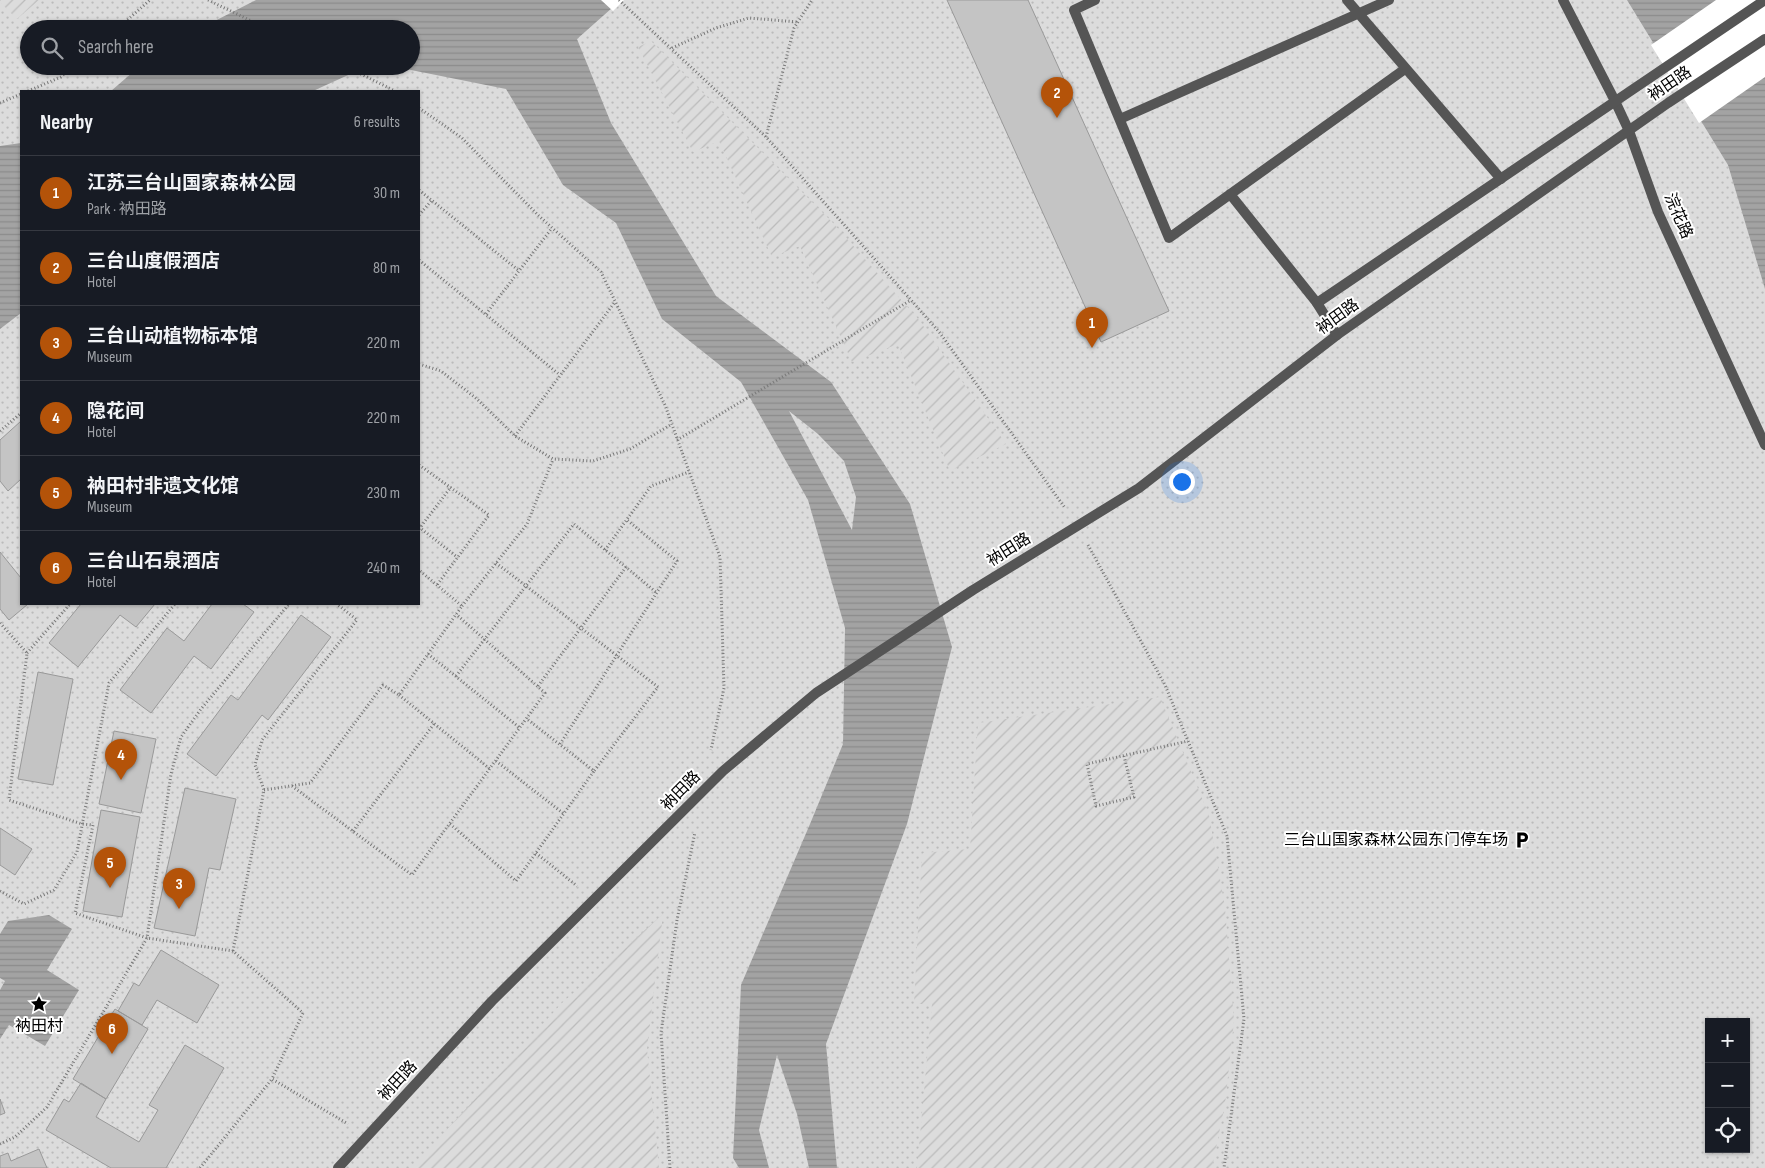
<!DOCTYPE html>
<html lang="en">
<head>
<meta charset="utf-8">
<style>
  body { margin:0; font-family:"Sofia Sans Condensed","Noto Sans SC",sans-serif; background:#242831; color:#f1f3f6 }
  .controls { position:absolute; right:15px; bottom:15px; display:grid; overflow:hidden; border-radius:0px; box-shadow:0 1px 4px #0004 }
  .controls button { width:45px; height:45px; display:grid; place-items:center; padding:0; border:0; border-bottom:1px solid #363941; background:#171b24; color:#f1f3f6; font:25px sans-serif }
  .you { position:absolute; left:1181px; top:481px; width:18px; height:18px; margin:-12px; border:4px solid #fff; border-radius:50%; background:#1a73e8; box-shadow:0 0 0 8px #1a73e833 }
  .badge { display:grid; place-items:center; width:32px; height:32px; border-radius:50%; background:#b45309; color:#fff; font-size:16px; font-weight:700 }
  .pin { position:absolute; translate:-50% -41px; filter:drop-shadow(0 1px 2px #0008) }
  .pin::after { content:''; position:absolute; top:26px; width:18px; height:15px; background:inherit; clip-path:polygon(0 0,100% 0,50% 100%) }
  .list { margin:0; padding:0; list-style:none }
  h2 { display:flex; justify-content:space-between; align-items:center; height:65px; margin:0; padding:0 20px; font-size:21px }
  h2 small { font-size:16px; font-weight:400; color:#9ea1a6 }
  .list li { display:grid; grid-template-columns:32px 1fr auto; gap:15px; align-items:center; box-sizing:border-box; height:75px; padding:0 20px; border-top:1px solid #363941 }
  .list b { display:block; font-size:19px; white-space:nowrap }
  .list p { margin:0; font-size:16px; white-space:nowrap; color:#9ea1a6 }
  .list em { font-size:16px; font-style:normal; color:#9ea1a6 }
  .icon { flex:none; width:28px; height:28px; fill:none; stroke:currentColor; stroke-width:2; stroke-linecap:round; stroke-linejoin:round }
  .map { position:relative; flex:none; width:1765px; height:1168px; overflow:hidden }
  .search { position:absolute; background:#171b24; box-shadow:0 1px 4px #0004; left:20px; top:20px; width:400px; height:55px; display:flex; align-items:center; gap:12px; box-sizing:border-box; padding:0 18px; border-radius:28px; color:#9ea1a6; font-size:19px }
  .panel { position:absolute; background:#171b24; box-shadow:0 1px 4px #0004; left:20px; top:90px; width:400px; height:515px; border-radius:0px }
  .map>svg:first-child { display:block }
  .park { fill:url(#park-dots); fill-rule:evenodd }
  .garden { fill:url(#garden-furrows) }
  .water { fill:url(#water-rules); fill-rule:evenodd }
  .pier { fill:#fff }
  .building { fill:#c4c4c4; stroke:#999 }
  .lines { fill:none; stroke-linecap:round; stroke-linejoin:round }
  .path { stroke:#777; stroke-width:3; stroke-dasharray:1 2.5; stroke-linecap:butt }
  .lane { stroke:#555; stroke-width:10 }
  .street { stroke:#555; stroke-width:10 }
  .labels { text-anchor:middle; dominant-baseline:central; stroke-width:4; stroke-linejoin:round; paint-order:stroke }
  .street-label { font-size:16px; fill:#000; stroke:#fff }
  .poi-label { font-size:16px; fill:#000; stroke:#fff; text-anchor:end }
</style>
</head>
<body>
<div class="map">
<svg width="1765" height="1168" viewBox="0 0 1765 1168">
  <defs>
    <pattern id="park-dots" width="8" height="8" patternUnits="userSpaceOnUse" patternTransform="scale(1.25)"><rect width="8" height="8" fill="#dcdcdc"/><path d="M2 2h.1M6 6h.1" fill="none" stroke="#bbb" stroke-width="1.8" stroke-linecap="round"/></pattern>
    <pattern id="garden-furrows" width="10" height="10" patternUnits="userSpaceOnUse" patternTransform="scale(1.25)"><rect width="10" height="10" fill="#dcdcdc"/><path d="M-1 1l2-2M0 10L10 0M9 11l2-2" fill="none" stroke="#bbb"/></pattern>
    <pattern id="water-rules" width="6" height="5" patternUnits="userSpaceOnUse" patternTransform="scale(1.25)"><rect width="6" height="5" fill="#a3a3a3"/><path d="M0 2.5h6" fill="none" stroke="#8b8b8b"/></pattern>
  </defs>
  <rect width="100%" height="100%" fill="#fff"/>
  <path class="park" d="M0 0H1765V1168H0ZM29 29H411V66H29ZM21 91H419V604H21ZM1709 1022H1746V1149H1709Z"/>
  <path class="garden" d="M0 0H39L17 19 0 2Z
    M651 41 833 223 919 320 1006 444 950 471 898 344 852 362 800 246 772 257 719 141 693 152 638 47Z
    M1160 697 1209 815 1225 908 1234 1021 1225 1104 1212 1168H917L932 1004H914L922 853 970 849 978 723Z
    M663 914 647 1049 659 1168H412L562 1003Z"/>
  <path class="water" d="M256 0H621L577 39 611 123 716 296 831 382 910 504 952 647 907 824 826 1044 837 1168H809L797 1114 777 1055 759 1130 769 1168H739L733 1158 741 985 810 824 843 744 845 628 808 500 741 382 662 319 616 223 563 185 506 89 391 66H411V29H199ZM789 411 818 434 844 461 856 497 852 530Z
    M1627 0H1765V289L1728 165Z
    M140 66H368L313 91H111Z
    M21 143V313L0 329V146Z
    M49 915 72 929 47 970 79 990 45 1046 9 1025 0 1039V990L5 981 0 978V934L8 921Z"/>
  <path class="pier" d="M601 0H624L613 11Z
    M1716 0H1765V77L1699 123 1651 45Z"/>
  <path class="building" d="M947 0H1028L1169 311 1101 342Z
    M21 421V479L8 491 0 481V440Z
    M0 552 21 578V604H28L9 620 0 609Z
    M81 604H155L136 627 120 615 78 667 49 643Z
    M212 604H243L254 612 211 669 194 656 151 713 120 690 167 628 184 641Z
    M301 615 331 637 268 720 262 715 216 776 187 754 231 695 238 700Z
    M38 672 73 679 53 785 18 779Z
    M114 731 156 739 141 813 99 804Z
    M185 788 236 799 220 870 209 868 195 936 154 928Z
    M101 810 140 817 122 917 83 911Z
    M0 828 32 849 15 875 0 865Z
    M161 950 219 985 197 1023 157 1000 142 1025 118 1011 134 983 139 986Z
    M115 1009 148 1029 106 1099 73 1079Z
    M185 1045 224 1068 166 1168H111L46 1130 64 1099 69 1102 81 1083 106 1099 96 1117 139 1142 158 1110 149 1105Z
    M0 1099 5 1113 0 1115Z
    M39 1149 47 1168H0V1156L8 1153 11 1161Z"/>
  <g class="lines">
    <path class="path" d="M208 0 268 29
      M619 0 766 137 911 300 940 333 1065 508
      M117 29 150 0
      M672 48 716 28 749 18 798 22
      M345 66 395 91
      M28 91 61 77 73 66
      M0 103 21 94
      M419 108 462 138 538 215 601 272 665 405 720 557 724 688 711 750
      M766 137 794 28 812 0
      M419 190 518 270
      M419 215 432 200
      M419 260 560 375
      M486 314 552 228
      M419 364 441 371 477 399 515 436 553 459 593 461 630 449 672 424
      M0 431 21 413
      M515 436 615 302
      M677 440 911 300
      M419 465 489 515 437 585
      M419 527 457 557
      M419 529 451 487
      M1088 545 1165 685 1227 836 1244 1019 1224 1168
      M605 550 651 486 689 472
      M496 563 658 687 594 771 527 719
      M462 606 527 524 553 459
      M0 623 27 653 9 800 82 824 93 825 75 913 147 938 233 951 303 1013 272 1079 348 1124
      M27 653 70 604
      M428 654 520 728
      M456 676 574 524 657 593
      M538 686 626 567
      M399 695 490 769
      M560 744 677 561 627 520
      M1124 756 1134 797 1096 806 1087 764 1188 741
      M496 761 564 814
      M292 786 412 875 545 693 456 614
      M264 790 310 783 383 685 399 695 462 606 419 570
      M450 824 516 881 594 771
      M353 831 434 724
      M536 853 577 886
      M0 891 24 904 54 890 77 852 109 683 175 604
      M233 951 264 790 255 765 262 740 357 620 337 604
      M0 1144 15 1137 47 1107 147 938 171 774 181 737 201 709 289 604
      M200 1168 272 1079
      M670 1168 661 1033 677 920 695 832"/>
    <path class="lane" d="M1095 0 1074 10 1169 238 1405 69
      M1347 0 1501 179
      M1563 0 1615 101 1629 131 1658 212 1765 445
      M1120 119 1389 0
      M1230 194 1317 303
      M338 1168 492 1001 723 771 816 693 973 590 1139 488 1337 335"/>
    <path class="street" d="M1765 0 1317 303 1337 335 1668 103 1765 39"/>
  </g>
  <defs>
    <g id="parking-bare" transform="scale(1.35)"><path d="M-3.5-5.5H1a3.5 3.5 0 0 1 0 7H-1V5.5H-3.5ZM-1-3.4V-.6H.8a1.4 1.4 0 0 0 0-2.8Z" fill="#000" stroke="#fff" stroke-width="2.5" paint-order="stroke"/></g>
    <g id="sight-bare" transform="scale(1.35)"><path d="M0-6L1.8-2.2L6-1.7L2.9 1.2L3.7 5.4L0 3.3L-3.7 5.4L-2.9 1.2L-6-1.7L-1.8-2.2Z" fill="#000" stroke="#fff" stroke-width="2.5" paint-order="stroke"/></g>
  </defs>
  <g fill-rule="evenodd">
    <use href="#parking-bare" x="1522" y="840"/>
    <use href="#sight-bare" x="39" y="1004"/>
  </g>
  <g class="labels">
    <g class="street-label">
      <text transform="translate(1670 84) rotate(-34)">衲田路</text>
      <text transform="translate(1678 216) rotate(67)">浣花路</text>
      <text transform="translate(1338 317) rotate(-36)">衲田路</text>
      <text transform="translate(1009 550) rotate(-32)">衲田路</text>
      <text transform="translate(681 791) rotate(-45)">衲田路</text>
      <text transform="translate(398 1081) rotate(-47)">衲田路</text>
    </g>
    <g class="poi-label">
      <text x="1508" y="840">三台山国家森林公园东门停车场</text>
      <text x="39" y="1026" text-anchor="middle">衲田村</text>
    </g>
  </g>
</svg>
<div class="controls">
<button>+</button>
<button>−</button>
<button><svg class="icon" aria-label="locate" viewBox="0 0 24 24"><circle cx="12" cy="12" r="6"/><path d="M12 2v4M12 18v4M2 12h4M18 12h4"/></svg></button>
</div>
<div class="you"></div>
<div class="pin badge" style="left:1092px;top:348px">1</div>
<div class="pin badge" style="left:1057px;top:118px">2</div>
<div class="pin badge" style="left:179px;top:909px">3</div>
<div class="pin badge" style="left:121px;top:780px">4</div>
<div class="pin badge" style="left:110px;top:888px">5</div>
<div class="pin badge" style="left:112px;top:1054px">6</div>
<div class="search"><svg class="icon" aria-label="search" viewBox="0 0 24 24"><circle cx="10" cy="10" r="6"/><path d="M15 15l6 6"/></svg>Search here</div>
<section class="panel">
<h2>Nearby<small>6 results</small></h2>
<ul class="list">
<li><span class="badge">1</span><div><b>江苏三台山国家森林公园</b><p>Park · 衲田路</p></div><em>30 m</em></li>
<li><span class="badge">2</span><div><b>三台山度假酒店</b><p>Hotel</p></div><em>80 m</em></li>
<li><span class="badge">3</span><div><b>三台山动植物标本馆</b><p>Museum</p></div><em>220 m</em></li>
<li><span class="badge">4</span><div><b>隐花间</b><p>Hotel</p></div><em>220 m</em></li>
<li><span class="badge">5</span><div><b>衲田村非遗文化馆</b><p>Museum</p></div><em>230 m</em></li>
<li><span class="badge">6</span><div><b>三台山石泉酒店</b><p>Hotel</p></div><em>240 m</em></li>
</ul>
</section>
</div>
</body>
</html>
